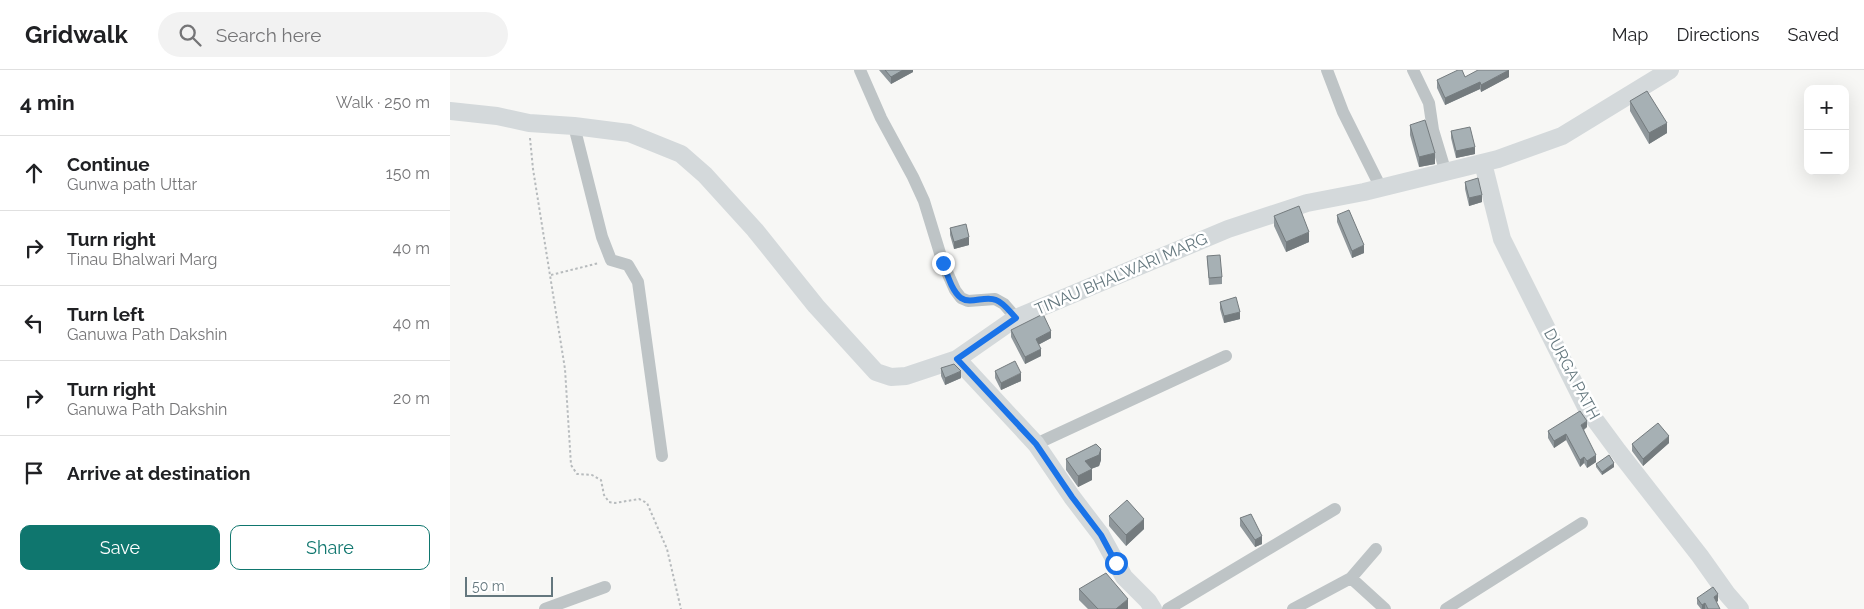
<!DOCTYPE html>
<html lang="en">
<head>
<meta charset="utf-8">
<style>
  body { margin:0; font-family:Raleway,sans-serif; background:#f2f2f2; color:#202124 }
  .controls { position:absolute; right:15px; top:15px; display:grid; overflow:hidden; border-radius:10px; box-shadow:0 5px 20px #0002 }
  .controls button { width:45px; height:45px; display:grid; place-items:center; padding:0; border:0; border-bottom:1px solid #e0e0e0; background:#fff; color:#202124; font:25px sans-serif }
  .scale { position:absolute; left:15px; bottom:12px; width:88px; box-sizing:border-box; padding-left:5px; border:2px solid #64777e; border-top:0; font-size:14px; line-height:18px; white-space:nowrap; color:#64777e; -webkit-text-stroke:4px #fff; paint-order:stroke }
  .stop { position:absolute; width:15px; height:15px; margin:-11px; border:4px solid #1a73e8; border-radius:50%; background:#fff }
  .stop.end { background:#1a73e8; border-color:#fff; box-shadow:0 1px 5px #0008 }
  .list { margin:0; padding:0; list-style:none }
  h2 { display:flex; justify-content:space-between; align-items:center; height:65px; margin:0; padding:0 20px; font-size:21px }
  h2 small { font-size:16px; font-weight:400; color:#757577 }
  .list li { display:grid; grid-template-columns:32px 1fr auto; gap:15px; align-items:center; box-sizing:border-box; height:75px; padding:0 20px; border-top:1px solid #e0e0e0 }
  .list b { display:block; font-size:19px; white-space:nowrap }
  .list p { margin:0; font-size:16px; white-space:nowrap; color:#757577 }
  .list em { font-size:16px; font-style:normal; color:#757577 }
  .actions { display:flex; gap:10px; padding:15px 20px }
  .actions a { flex:1; padding:11px 0; border:1px solid #0f766e; border-radius:10px; text-align:center; font-size:18px; color:#0f766e }
  .actions .main { background:#0f766e; color:#fff }
  .icon { flex:none; width:28px; height:28px; fill:none; stroke:currentColor; stroke-width:2; stroke-linecap:round; stroke-linejoin:round }
  .map { position:relative; flex:none; width:1414px; height:539px; overflow:hidden }
  header { display:flex; align-items:center; gap:30px; box-sizing:border-box; height:70px; padding:0 25px; background:#fff; border-bottom:1px solid #e0e0e0 }
  header strong { font-size:24px }
  nav { display:flex; gap:28px; margin-inline-start:auto; font-size:18px }
  .search { width:350px; height:45px; background:#f2f2f2; display:flex; align-items:center; gap:12px; box-sizing:border-box; padding:0 18px; border-radius:28px; color:#757577; font-size:19px }
  main { display:flex }
  aside { flex:1; background:#fff }
  .map>svg:first-child { display:block }
  .lines { fill:none; stroke-linecap:round; stroke-linejoin:round }
  .path { stroke:#b7bbbd; stroke-width:2; stroke-dasharray:2.5 2.5; stroke-linecap:butt }
  .street { stroke:#bec4c6; stroke-width:12 }
  .secondary { stroke:#d4d9db; stroke-width:18 }
  .wall { fill:#8f979b }
  .shaded-wall { fill:#747b7e }
  .building { fill:#a6b0b4; stroke:#747b7e }
  .route { stroke:#1a73e8; stroke-width:6 }
  .labels { text-anchor:middle; dominant-baseline:central; stroke-width:5; stroke-linejoin:round; paint-order:stroke }
  .street-label { font-size:16px; fill:#64777e; stroke:#fff }
</style>
</head>
<body>
<header>
<strong>Gridwalk</strong>
<div class="search"><svg class="icon" aria-label="search" viewBox="0 0 24 24"><circle cx="10" cy="10" r="6"/><path d="M15 15l6 6"/></svg>Search here</div>
<nav><a>Map</a><a>Directions</a><a>Saved</a></nav>
</header>
<main>
<aside>
<h2>4 min<small>Walk · 250 m</small></h2>
<ul class="list">
<li><svg class="icon" aria-label="ahead" viewBox="0 0 24 24"><path d="M12 20V5M6 11l6-6 6 6"/></svg><div><b>Continue</b><p>Gunwa path Uttar</p></div><em>150 m</em></li>
<li><svg class="icon" aria-label="right" viewBox="0 0 24 24"><path d="M7 20v-9h11M14 6l5 5-5 5"/></svg><div><b>Turn right</b><p>Tinau Bhalwari Marg</p></div><em>40 m</em></li>
<li><svg class="icon" aria-label="left" viewBox="0 0 24 24"><path d="M17 20v-9H6M10 6l-5 5 5 5"/></svg><div><b>Turn left</b><p>Ganuwa Path Dakshin</p></div><em>40 m</em></li>
<li><svg class="icon" aria-label="right" viewBox="0 0 24 24"><path d="M7 20v-9h11M14 6l5 5-5 5"/></svg><div><b>Turn right</b><p>Ganuwa Path Dakshin</p></div><em>20 m</em></li>
<li><svg class="icon" aria-label="arrive" viewBox="0 0 24 24"><path d="M6 21V4h12l-3 4 3 4H6"/></svg><div><b>Arrive at destination</b></div></li>
</ul>
<div class="actions"><a class="main">Save</a><a>Share</a></div>
</aside>
<div class="map">
<svg width="1414" height="539" viewBox="0 0 1414 539">
  <rect width="100%" height="100%" fill="#f7f7f5"/>
  <g class="lines">
    <path class="path" d="M80 68 83 99 115 299 121 395 127 404 142 405 151 410 154 425 159 432 165 433 189 429 197 433 217 479 231 539
      M101 205 149 193"/>
    <path class="street" d="M410 0 431 48 463 107 474 131 493 193 505 220 511 228 518 231 545 229 554 234 566 248
      M877 0 893 42 931 118
      M963 0 979 33 983 60 996 103
      M124 56 152 167 161 190 178 195 188 212 212 386
      M586 374 776 286
      M901 508 935 539
      M95 539 155 517
      M718 539 885 439
      M843 539 901 508 926 479
      M996 539 1132 453"/>
    <path class="secondary" d="M0 41 47 46 79 53 124 56 179 63 231 84 255 105 305 160 366 236 426 302 441 307 456 306 507 289 566 248 778 159 857 133 914 122 1048 89 1112 66 1220 0
      M1033 93 1052 169 1137 339 1168 381 1250 486 1277 524 1290 539
      M507 289 586 374 622 427 651 465 674 507 698 531 703 539"/>
  </g>
  <path class="wall" d="M429 0H463V2L441 14Z
    M1015 7H1059L1031 22 1030 19 995 35 987 18V10Z
    M1180 31 1217 63 1199 74 1180 41Z
    M960 55 985 94 969 97 960 65Z
    M1001 61 1025 84 1006 88 1001 68Z
    M1015 112 1032 132 1019 136 1015 119Z
    M887 145 914 183 902 188 887 152Z
    M824 146 859 172 836 182 824 156Z
    M500 158 519 175 504 179 500 165Z
    M757 186 772 207V214L759 215Z
    M770 232 790 249 774 253 770 239Z
    M561 260 601 268 588 275 591 286 575 294 561 267Z
    M491 298 511 308 495 315 491 306Z
    M545 301 571 311 551 320 545 308Z
    M1137 357 1134 360 1146 392 1137 398 1134 393 1130 397 1116 370 1104 378 1098 368V361Z
    M1219 373 1193 396 1182 381V374Z
    M616 389 651 390 649 396 641 399 642 410 628 417 616 400Z
    M1146 394 1164 397 1152 405 1146 397Z
    M659 446 694 459 676 476 659 456Z
    M790 448 812 474 805 477 790 456Z
    M629 519 678 539H638L629 530Z
    M1247 528 1268 531 1266 532 1270 539H1251L1247 534Z"/>
  <path class="shaded-wall" d="M453 0H463V2L441 14V7Z
    M1059 0V7L1031 22V15Z
    M1030 12V19L995 35V28Z
    M1217 53V63L1199 74V63Z
    M1025 77V84L1006 88V81Z
    M985 83V94L969 97V87Z
    M1032 125V132L1019 136V128Z
    M859 162V172L836 182V172Z
    M519 167V175L504 179V172Z
    M914 175V183L902 188V181Z
    M790 242V249L774 253V246Z
    M601 261V268L586 276V269Z
    M591 279V286L575 294V287Z
    M511 301V308L495 315V308Z
    M571 303V311L551 320V313Z
    M1137 351V357L1131 361V355Z
    M1116 364V370L1104 378V371Z
    M1219 366V373L1193 396V389Z
    M651 379V390L649 396 635 401V391Z
    M1146 385V392L1137 398V391Z
    M1134 387V393L1130 397V390Z
    M1164 393V397L1152 405V402Z
    M642 399V410L628 417V406Z
    M694 449V459L676 476V465Z
    M812 466V474L805 477V470Z
    M1268 524V531L1264 534V527Z
    M678 529V539H666Z
    M1255 533V539H1252V535Z"/>
  <path class="building" d="M435 0H453L441 7Z
    M1008 0H1012L1015 7 1028 0H1059L1031 15 1030 12 995 28 987 10Z
    M1197 21 1217 53 1199 63 1180 31Z
    M975 50 985 83 969 87 960 55Z
    M1020 57 1025 77 1006 81 1001 61Z
    M1028 108 1032 125 1019 128 1015 112Z
    M849 136 859 162 836 172 824 146Z
    M899 140 914 175 902 181 887 145Z
    M516 154 519 167 504 172 500 158Z
    M770 185 772 207 759 208 757 186Z
    M786 227 790 242 774 246 770 232Z
    M593 244 601 261 586 269 591 279 575 287 561 260Z
    M565 291 571 303 551 313 545 301Z
    M504 294 511 301 495 308 491 298Z
    M1130 341 1137 351 1131 355 1146 385 1137 391 1134 387 1130 390 1116 364 1104 371 1098 361Z
    M1208 353 1219 366 1193 389 1182 374Z
    M646 374 651 379 649 385 635 391 642 399 628 406 616 389Z
    M1159 385 1164 393 1152 402 1146 394Z
    M677 430 694 449 676 465 659 446Z
    M801 444 812 466 805 470 790 448Z
    M656 503 678 529 666 539H648L629 519Z
    M1263 517 1268 524 1264 527 1270 539H1258L1255 533 1252 535 1247 528Z"/>
  <g class="lines">
    <path class="route" d="M493 193C497 203 501 220 511 228 521 235 535 225 546 230 554 233 560 242 566 248L507 289 586 374 622 427 651 465 666 493"/>
  </g>
  <g class="labels">
    <g class="street-label">
      <text transform="translate(671 204) rotate(-23)">TINAU BHALWARI MARG</text>
      <text transform="translate(1122 304) rotate(62)">DURGA PATH</text>
    </g>
  </g>
</svg>
<div class="controls">
<button>+</button>
<button>−</button>
</div>
<div class="scale">50 m</div>
<div class="stop" style="left:666px;top:493px"></div>
<div class="stop end" style="left:493px;top:193px"></div>
</div>
</main>
</body>
</html>
